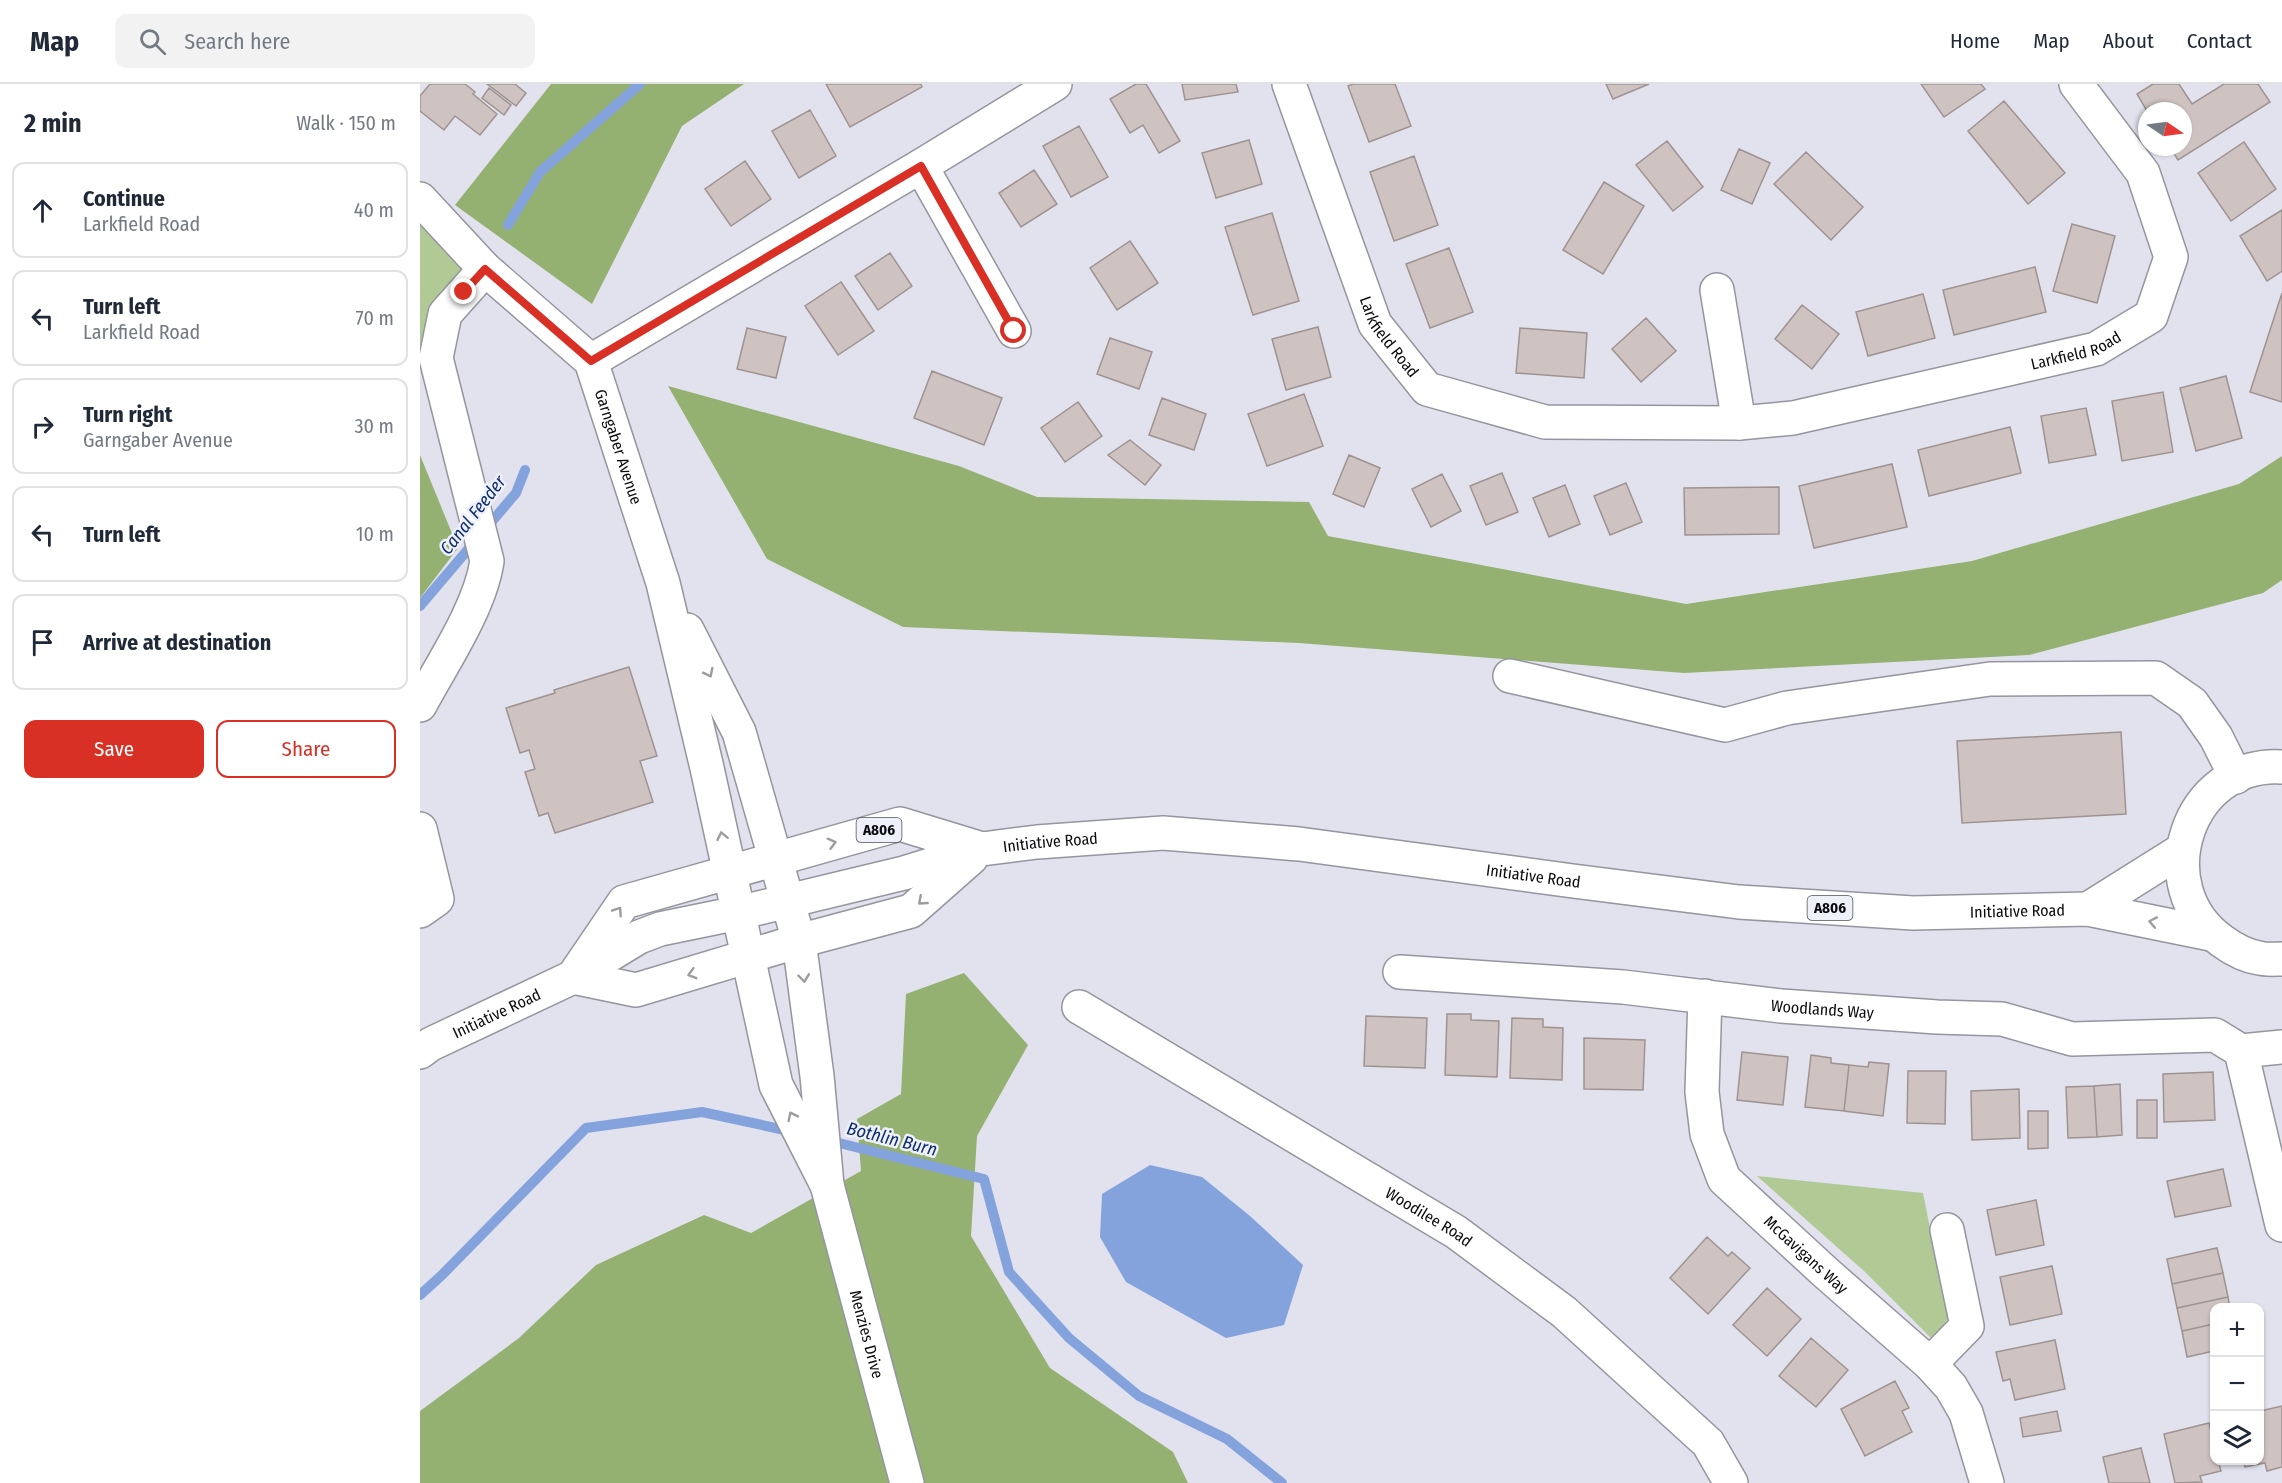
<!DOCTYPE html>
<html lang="en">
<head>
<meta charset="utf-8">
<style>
  body { margin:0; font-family:"Fira Sans Condensed",sans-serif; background:#f2f2f3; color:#1f2937 }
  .controls { position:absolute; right:18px; bottom:18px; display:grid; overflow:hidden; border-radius:12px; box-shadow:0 2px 4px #0004 }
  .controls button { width:54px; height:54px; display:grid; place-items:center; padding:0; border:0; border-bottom:2px solid #e0e1e3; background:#fff; color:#1f2937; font:30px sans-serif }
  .compass { position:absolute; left:1718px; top:18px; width:54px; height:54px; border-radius:50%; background:#fff; box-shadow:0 2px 4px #0004; rotate:103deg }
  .stop { position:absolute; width:18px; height:18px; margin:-14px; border:4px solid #d93025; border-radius:50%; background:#fff }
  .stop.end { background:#d93025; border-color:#fff; box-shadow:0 2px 6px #0008 }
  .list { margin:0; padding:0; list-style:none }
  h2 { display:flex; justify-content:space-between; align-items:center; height:78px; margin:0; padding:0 24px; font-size:26px }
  h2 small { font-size:20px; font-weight:400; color:#747a83 }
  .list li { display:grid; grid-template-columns:39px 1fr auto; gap:18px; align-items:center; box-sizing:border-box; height:96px; margin:0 12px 12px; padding:0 12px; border:2px solid #e0e1e3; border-radius:12px }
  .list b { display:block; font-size:22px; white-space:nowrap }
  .list p { margin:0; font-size:20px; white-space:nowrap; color:#747a83 }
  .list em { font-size:20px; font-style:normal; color:#747a83 }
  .actions { display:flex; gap:12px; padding:18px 24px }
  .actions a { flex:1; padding:14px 0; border:2px solid #d93025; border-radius:12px; text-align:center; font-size:21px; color:#d93025 }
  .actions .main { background:#d93025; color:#fff }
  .icon { flex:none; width:33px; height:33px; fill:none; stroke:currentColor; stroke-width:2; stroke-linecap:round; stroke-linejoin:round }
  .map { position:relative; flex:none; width:1862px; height:1399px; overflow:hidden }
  header { display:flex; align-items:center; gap:36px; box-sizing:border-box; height:84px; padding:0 30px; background:#fff; border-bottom:2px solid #e0e1e3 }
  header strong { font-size:28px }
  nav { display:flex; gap:33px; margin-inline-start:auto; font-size:21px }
  .search { width:420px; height:54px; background:#f2f2f3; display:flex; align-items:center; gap:15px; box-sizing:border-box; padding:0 21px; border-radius:12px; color:#747a83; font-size:22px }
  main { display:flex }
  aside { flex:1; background:#fff }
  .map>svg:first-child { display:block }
  .green { fill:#b1ca95 }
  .forest { fill:#94b172 }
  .water { fill:#84a3dd }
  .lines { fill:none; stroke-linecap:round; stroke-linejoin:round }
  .stream { stroke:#84a3dd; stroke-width:10 }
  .building { fill:#cfc3c1; stroke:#9f9392; stroke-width:1.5 }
  .minor-casing { stroke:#94959f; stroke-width:36 }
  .major-casing { stroke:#94959f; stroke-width:36 }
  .minor { stroke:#fff; stroke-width:33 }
  .major { stroke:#fff; stroke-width:33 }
  .oneway { stroke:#9d9d9f }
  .route { stroke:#d93025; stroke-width:8 }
  .labels { text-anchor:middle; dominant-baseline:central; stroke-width:5; stroke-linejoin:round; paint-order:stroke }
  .shield { fill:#eef0fa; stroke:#4f5056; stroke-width:1.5 }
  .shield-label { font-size:15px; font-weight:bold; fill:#0b0b0f }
  .street-label { font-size:16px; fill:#0b0b0f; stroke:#eef0fa }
  .water-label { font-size:18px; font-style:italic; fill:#0f2d71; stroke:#eef0fa }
</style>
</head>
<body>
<header>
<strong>Map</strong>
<div class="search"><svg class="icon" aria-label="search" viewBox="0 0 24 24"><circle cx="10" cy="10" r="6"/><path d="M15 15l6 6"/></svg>Search here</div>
<nav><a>Home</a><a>Map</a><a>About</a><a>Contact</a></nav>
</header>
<main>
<aside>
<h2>2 min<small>Walk · 150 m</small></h2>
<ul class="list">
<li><svg class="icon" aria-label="ahead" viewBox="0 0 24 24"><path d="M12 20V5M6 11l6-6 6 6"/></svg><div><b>Continue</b><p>Larkfield Road</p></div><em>40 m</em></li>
<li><svg class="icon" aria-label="left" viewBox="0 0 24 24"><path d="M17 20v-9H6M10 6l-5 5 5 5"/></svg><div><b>Turn left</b><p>Larkfield Road</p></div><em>70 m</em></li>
<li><svg class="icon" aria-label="right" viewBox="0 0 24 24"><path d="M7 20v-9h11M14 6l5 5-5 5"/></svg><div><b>Turn right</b><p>Garngaber Avenue</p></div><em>30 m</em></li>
<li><svg class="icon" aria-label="left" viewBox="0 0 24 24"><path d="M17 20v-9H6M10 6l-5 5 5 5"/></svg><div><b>Turn left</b></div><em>10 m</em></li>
<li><svg class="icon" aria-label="arrive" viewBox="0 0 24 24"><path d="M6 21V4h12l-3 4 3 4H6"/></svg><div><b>Arrive at destination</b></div></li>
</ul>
<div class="actions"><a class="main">Save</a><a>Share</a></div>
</aside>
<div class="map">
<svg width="1862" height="1399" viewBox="0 0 1862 1399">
  <rect width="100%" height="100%" fill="#e1e2ed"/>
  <path class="green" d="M0 140 50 195 0 285Z
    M1337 1092 1503 1109 1528 1234 1519 1249 1511 1254 1444 1187Z"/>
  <path class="forest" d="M131 0H324L262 42 172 220 35 121Z
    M248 302 539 382 617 413 889 418 908 452 1266 520 1552 477 1819 400 1862 372V496L1843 509 1609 571 1264 589 879 559 483 543 347 475Z
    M0 371 38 464 0 514Z
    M544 889 608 961 557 1052 551 1152 630 1284 753 1368 768 1399H0V1327L99 1254 176 1181 284 1131 331 1149 441 1087 437 1035 481 1010 486 910Z"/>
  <path class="water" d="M730 1081 782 1093 830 1132 883 1181 864 1241 806 1254 706 1198 680 1153 682 1110Z"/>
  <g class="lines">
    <path class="stream" d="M88 141 120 88 220 0
      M0 522 96 409 105 386
      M407 1056 564 1095 589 1188 649 1254 719 1312 807 1355 862 1399
      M0 1211 22 1191 166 1044 282 1028 374 1048"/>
  </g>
  <path class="building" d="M10 0H45L55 8 53 10 77 30 60 51 35 32 24 46 0 27V12Z
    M67 0H95L106 9 96 22Z
    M406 0H501L502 3 430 43Z
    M716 0H726L760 57 739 69 723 41 710 49 690 15Z
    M762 0H816L818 8 765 16Z
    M933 0H975L991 42 949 58 928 2Z
    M1186 0H1229L1193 15Z
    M1501 0H1561L1565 5 1524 33Z
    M1733 0H1759L1772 20 1804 0H1838L1850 18 1758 76 1750 63H1763V27H1727L1717 10Z
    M69 4 91 21 84 31 62 14Z
    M1584 17 1645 89 1608 120 1548 47Z
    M390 26 416 72 379 94 352 47Z
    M659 42 688 93 651 113 623 62Z
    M829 56 842 100 796 114 782 69Z
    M1247 57 1283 103 1253 127 1216 81Z
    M1824 58 1856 105 1811 137 1778 89Z
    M1319 65 1350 79 1332 120 1301 106Z
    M1386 68 1443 123 1411 156 1354 100Z
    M994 72 1018 141 974 157 950 88Z
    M325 77 351 115 311 142 285 105Z
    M614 86 637 120 601 143 579 109Z
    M1184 98 1224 122 1183 190 1143 166Z
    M1862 126V187L1847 197 1820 152Z
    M852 129 879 217 833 231 805 143Z
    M1652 140 1695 152 1677 219 1633 207Z
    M710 157 738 199 697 226 670 184Z
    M1029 164 1053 228 1010 244 986 180Z
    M470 169 492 202 458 226 435 192Z
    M1615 183 1626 228 1534 251 1523 206Z
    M421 198 454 247 418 271 385 222Z
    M1862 209V318L1830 308Z
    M1503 210 1515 254 1448 272 1436 228Z
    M1382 221 1419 250 1392 285 1355 255Z
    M1226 234 1256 267 1221 298 1192 265Z
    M898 243 911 293 866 306 852 255Z
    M327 244 366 253 356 294 317 285Z
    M1100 244 1167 249 1164 294 1096 289Z
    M690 254 732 268 719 305 677 290Z
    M512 287 582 314 564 361 494 334Z
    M1806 292 1822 354 1776 367 1760 304Z
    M1743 308 1753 368 1702 377 1692 317Z
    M884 310 903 362 847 382 828 330Z
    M742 314 786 330 774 366 729 351Z
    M658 318 682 352 645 378 621 344Z
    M1666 324 1676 371 1629 379 1621 332Z
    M1590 343 1601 389 1509 412 1498 366Z
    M710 356 741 381 725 401 688 371Z
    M929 371 960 384 944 423 913 410Z
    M1472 380 1487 443 1394 464 1379 402Z
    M1082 389 1098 428 1066 441 1050 402Z
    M1022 390 1041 427 1011 443 992 405Z
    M1206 399 1222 438 1190 451 1174 412Z
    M1145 401 1160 440 1129 453 1113 414Z
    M1359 403V450L1265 451 1264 404Z
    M209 583 237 672 220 677 233 718 135 749 128 729 119 732 105 688 115 685 109 666 100 669 86 624 135 609 134 606Z
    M1701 648 1706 730 1542 739 1537 657Z
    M1027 930H1051V936L1079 937 1077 993 1025 991Z
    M946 932 1007 934 1005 984 944 982Z
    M1092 934 1123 935V943L1143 944 1142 996 1090 994Z
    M1164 954 1225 956 1223 1006 1164 1005Z
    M1322 968 1368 973 1363 1021 1317 1016Z
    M1391 971 1411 974V979L1429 981 1424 1027 1385 1023Z
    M1449 978 1469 980 1463 1032 1424 1027 1429 981 1448 983Z
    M1488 987H1526L1525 1040 1487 1039Z
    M1793 988 1795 1036 1744 1038 1743 990Z
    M1700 1000 1702 1051 1677 1053 1674 1002Z
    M1674 1002 1677 1053 1648 1054 1646 1003Z
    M1599 1005 1600 1054 1552 1056 1551 1007Z
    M1717 1016H1737V1054H1717Z
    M1608 1027H1628V1064L1608 1065Z
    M1803 1085 1811 1122 1755 1133 1747 1097Z
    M1616 1116 1624 1161 1576 1171 1567 1126Z
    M1287 1153 1308 1172 1312 1168 1330 1184 1288 1230 1250 1194Z
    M1797 1164 1803 1189 1752 1200 1747 1175Z
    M1632 1182 1642 1230 1590 1241 1580 1193Z
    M1803 1189 1808 1213 1757 1224 1752 1200Z
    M1347 1204 1381 1235 1347 1272 1313 1241Z
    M1808 1213 1810 1224H1794V1240L1762 1247 1757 1224Z
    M1794 1240V1267L1767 1273 1762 1247Z
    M1391 1254 1428 1286 1396 1323 1359 1292Z
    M1635 1256 1645 1305 1595 1316 1590 1295 1583 1297 1576 1268Z
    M1475 1297 1489 1324 1482 1327 1492 1348 1445 1372 1421 1325Z
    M1862 1322V1383L1847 1387 1845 1379 1825 1383 1823 1376H1840V1327Z
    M1637 1327 1641 1347 1603 1353 1600 1334Z
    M1789 1339 1794 1361V1376H1798L1801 1387 1780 1392 1782 1398 1755 1399 1744 1350Z
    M1721 1364 1730 1399H1689L1683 1373Z"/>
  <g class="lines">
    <g class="minor-casing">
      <g id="minor">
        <path id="s1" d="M869 0 955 240 1007 305 1125 338 1319 339 1373 334 1676 265 1731 232 1751 173 1723 89 1656 0"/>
        <path d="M501 82 594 247"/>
        <path id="s2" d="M0 115 65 185 171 277 243 499 287 684 356 1001 407 1101"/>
        <path d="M1297 206 1319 339"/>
        <path d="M171 277 501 82 635 0"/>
        <path id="s3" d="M267 546 319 648 379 857 397 992 407 1101 487 1399"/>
        <path d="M1090 592 1305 641 1367 624 1570 595 1736 594 1772 619 1796 653 1816 693"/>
        <path d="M0 621C23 578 60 524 67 477L16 274 25 230 65 185"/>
        <path d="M0 745 17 815 0 827"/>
        <path id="s4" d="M980 888 1203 903 1361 922 1517 933 1582 935 1652 955 1795 951 1821 967 1862 1141"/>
        <path id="s5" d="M1285 912 1282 1008 1287 1050 1304 1095 1405 1188 1510 1280 1531 1303 1546 1329 1567 1399"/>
        <path id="s6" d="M659 923 1036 1148 1144 1228 1288 1359 1311 1399"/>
        <path d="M1821 967 1862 963"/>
        <path d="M1510 1280 1547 1242 1527 1146"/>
      </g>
    </g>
    <g class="major-casing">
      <g id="major">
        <path d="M1862 683C1767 677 1726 803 1802 857 1813 865 1826 872 1839 874 1846 876 1855 875 1862 875"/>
        <path d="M1668 825 1762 766"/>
        <path id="s7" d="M153 893 204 818 480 740 562 765 617 758 743 749 879 760 1153 797 1319 818 1493 829 1668 825 1791 850"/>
        <path d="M153 893 216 906 379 857 491 827 551 774"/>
        <path id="s8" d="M0 968 11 960 153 893 219 853 240 845 318 829 484 789 562 765"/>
      </g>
    </g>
    <use href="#minor" class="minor"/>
    <use href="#major" class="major"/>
  </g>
  <defs><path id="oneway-chevron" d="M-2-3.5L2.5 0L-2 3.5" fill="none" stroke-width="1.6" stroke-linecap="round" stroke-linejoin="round" transform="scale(1.5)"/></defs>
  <g class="oneway">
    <use href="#oneway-chevron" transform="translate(289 589) rotate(63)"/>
    <use href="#oneway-chevron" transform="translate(302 752) rotate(-102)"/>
    <use href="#oneway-chevron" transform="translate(412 759) rotate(-15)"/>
    <use href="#oneway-chevron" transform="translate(502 817) rotate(139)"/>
    <use href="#oneway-chevron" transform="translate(198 827) rotate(-56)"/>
    <use href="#oneway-chevron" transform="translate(1733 838) rotate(-169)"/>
    <use href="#oneway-chevron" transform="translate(272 890) rotate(164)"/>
    <use href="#oneway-chevron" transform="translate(384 894) rotate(83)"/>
    <use href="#oneway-chevron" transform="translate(372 1032) rotate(-117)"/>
  </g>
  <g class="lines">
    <path class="route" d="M44 208 65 185 171 277 501 82 594 247"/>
  </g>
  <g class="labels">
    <g class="shield">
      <rect x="436.5" y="734" width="45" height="24" rx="4.5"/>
      <rect x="1387.5" y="812" width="45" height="24" rx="4.5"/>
    </g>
    <g class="shield-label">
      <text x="459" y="746">A806</text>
      <text x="1410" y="824">A806</text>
    </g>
    <g class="street-label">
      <text stroke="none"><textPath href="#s1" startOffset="273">Larkfield Road</textPath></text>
      <text stroke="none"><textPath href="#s1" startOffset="1000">Larkfield Road</textPath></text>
      <text stroke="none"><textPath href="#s2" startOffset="326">Garngaber Avenue</textPath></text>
      <text stroke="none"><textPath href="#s7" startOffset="532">Initiative Road</textPath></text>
      <text stroke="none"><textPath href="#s7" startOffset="1018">Initiative Road</textPath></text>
      <text stroke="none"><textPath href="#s7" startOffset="1504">Initiative Road</textPath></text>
      <text stroke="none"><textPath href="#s4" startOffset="424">Woodlands Way</textPath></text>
      <text stroke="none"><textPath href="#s8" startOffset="86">Initiative Road</textPath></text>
      <text stroke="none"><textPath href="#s6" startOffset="408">Woodilee Road</textPath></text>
      <text stroke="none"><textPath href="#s5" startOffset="298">McGavigans Way</textPath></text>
      <text stroke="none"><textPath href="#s3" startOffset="732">Menzies Drive</textPath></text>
    </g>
    <g class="water-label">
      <text transform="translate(53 431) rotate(-52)">Canal Feeder</text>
      <text transform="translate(472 1055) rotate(14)">Bothlin Burn</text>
    </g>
  </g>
</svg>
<div class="controls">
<button>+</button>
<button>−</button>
<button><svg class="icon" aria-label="layers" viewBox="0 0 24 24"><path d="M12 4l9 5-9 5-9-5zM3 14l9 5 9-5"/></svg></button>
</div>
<svg class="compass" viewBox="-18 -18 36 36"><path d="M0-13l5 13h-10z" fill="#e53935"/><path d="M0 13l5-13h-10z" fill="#747a83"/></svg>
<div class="stop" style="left:594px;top:247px"></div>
<div class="stop end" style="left:44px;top:208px"></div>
</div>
</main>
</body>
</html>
